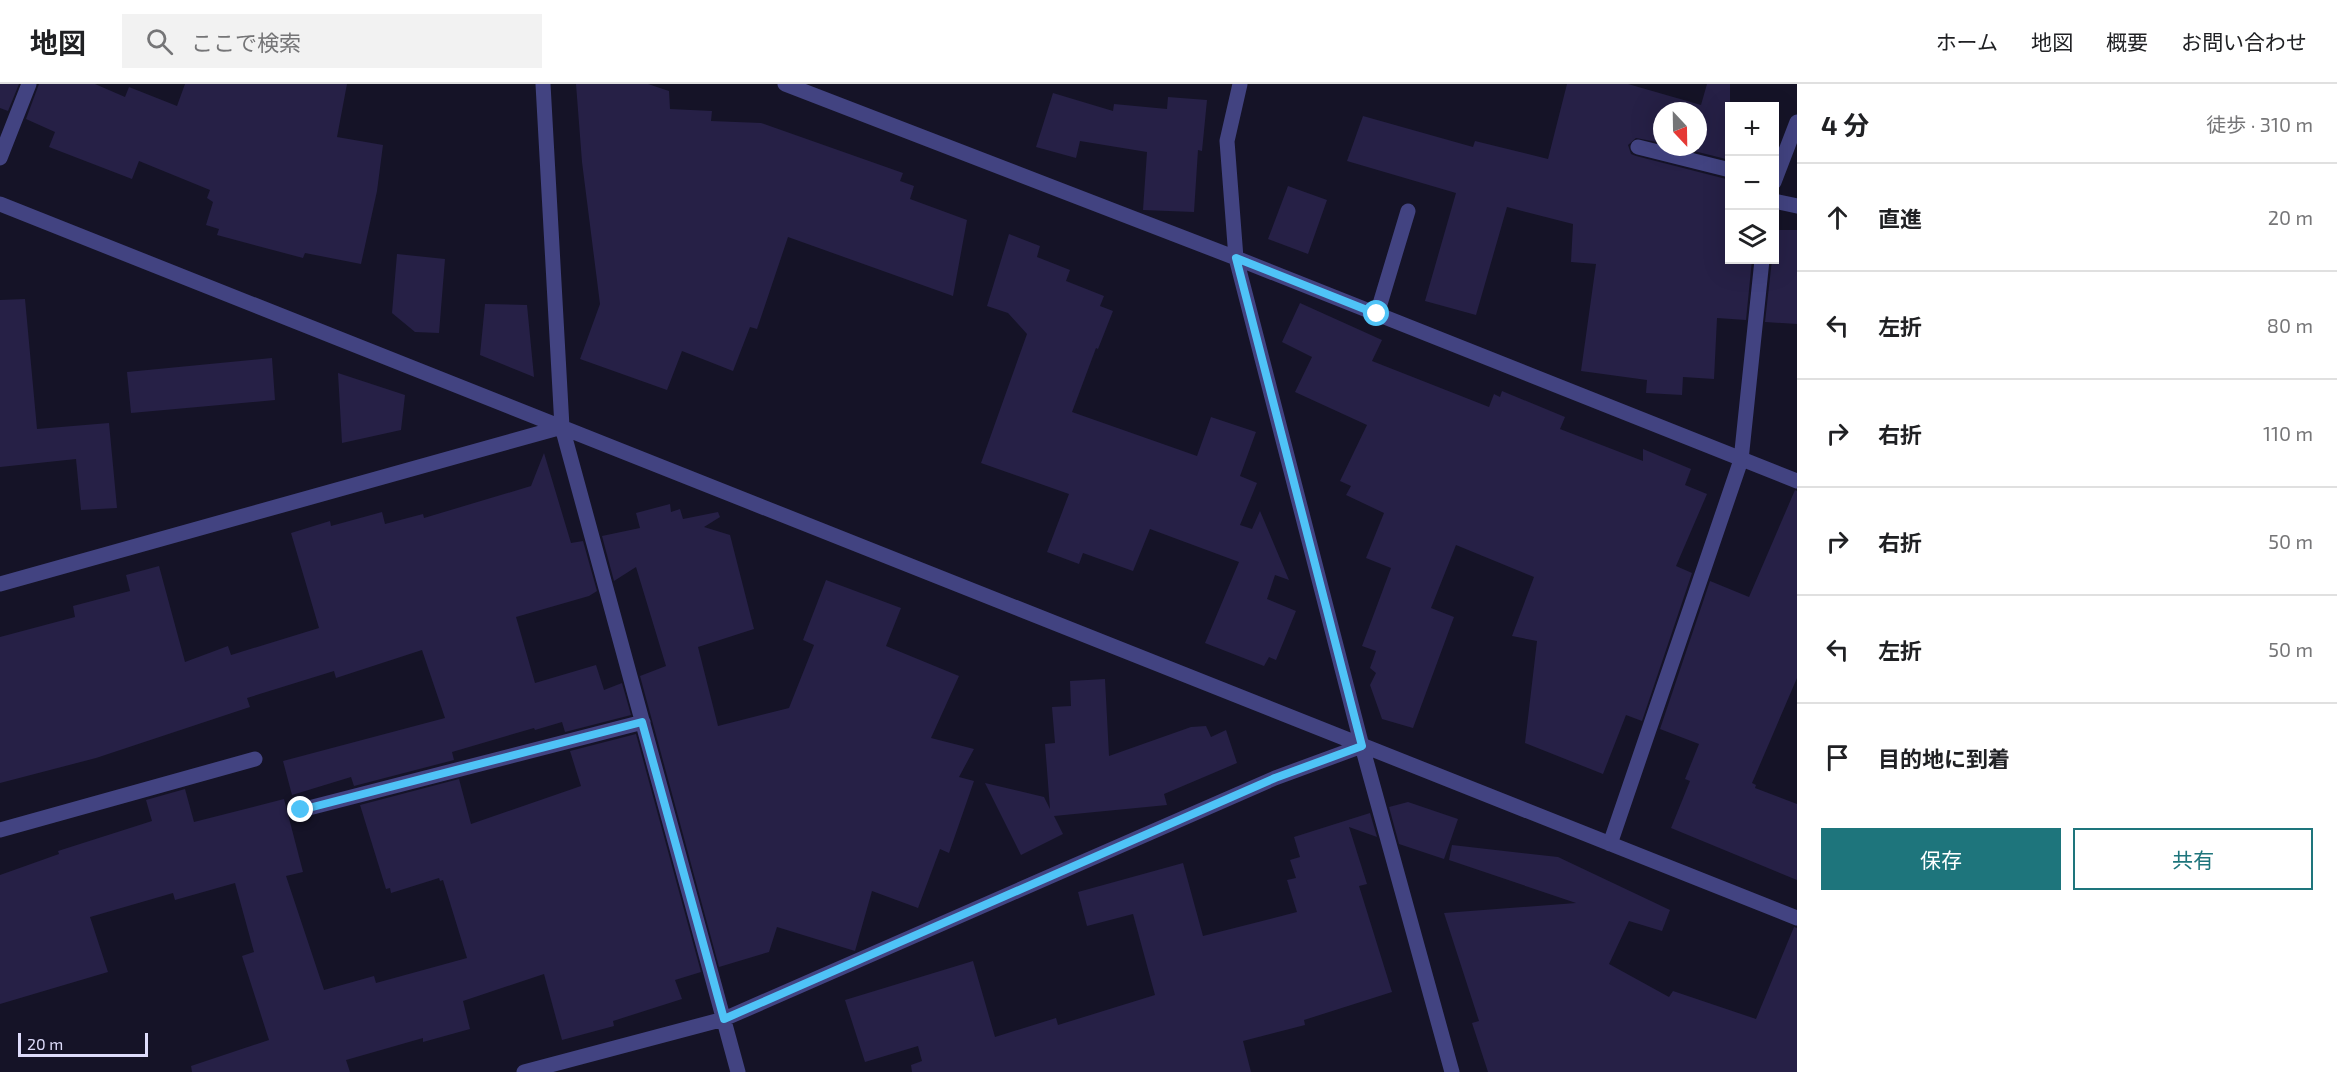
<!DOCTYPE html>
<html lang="ja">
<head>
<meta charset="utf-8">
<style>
  body { margin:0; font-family:"Exo 2","Noto Sans JP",sans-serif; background:#f2f2f2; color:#202124 }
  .controls { position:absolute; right:18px; top:18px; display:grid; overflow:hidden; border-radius:0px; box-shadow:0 6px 24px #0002 }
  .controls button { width:54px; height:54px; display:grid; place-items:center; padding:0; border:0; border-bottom:2px solid #e0e0e0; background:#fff; color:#202124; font:30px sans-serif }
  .compass { position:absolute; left:1653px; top:18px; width:54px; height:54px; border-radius:50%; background:#fff; box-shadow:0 6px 24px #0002; rotate:158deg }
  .scale { position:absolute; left:18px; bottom:15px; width:130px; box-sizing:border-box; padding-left:6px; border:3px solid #dedcfb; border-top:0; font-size:16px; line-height:21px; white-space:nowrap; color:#dedcfb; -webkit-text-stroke:4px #151327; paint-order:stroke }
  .stop { position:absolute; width:18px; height:18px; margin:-14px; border:4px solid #4fc3f7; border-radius:50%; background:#fff }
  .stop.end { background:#4fc3f7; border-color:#fff; box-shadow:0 2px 6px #0008 }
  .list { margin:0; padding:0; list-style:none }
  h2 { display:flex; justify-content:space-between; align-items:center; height:78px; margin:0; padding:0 24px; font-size:26px }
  h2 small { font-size:20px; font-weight:400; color:#757577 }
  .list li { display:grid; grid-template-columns:39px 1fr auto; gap:18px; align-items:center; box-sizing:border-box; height:108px; padding:0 24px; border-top:2px solid #e0e0e0 }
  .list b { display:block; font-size:22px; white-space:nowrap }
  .list em { font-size:20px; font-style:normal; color:#757577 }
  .actions { display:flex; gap:12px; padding:18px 24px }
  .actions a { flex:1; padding:14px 0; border:2px solid #1e757c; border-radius:0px; text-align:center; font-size:21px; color:#1e757c }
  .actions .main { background:#1e757c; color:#fff }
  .icon { flex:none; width:33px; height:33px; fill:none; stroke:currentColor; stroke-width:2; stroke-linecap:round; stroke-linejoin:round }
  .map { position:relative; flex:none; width:1797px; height:988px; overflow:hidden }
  header { display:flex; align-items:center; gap:36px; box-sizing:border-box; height:84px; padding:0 30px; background:#fff; border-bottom:2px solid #e0e0e0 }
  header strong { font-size:28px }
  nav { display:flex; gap:33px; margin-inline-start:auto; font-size:21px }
  .search { width:420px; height:54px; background:#f2f2f2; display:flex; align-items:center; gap:15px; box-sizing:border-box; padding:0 21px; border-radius:0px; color:#757577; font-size:22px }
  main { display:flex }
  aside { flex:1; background:#fff }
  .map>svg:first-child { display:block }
  .building { fill:#262046 }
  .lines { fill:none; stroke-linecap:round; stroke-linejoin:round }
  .street { stroke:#424381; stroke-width:15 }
  .route { stroke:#4fc3f7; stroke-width:8 }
</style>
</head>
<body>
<header>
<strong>地図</strong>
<div class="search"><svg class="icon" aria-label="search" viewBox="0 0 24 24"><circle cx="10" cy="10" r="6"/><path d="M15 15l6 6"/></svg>ここで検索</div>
<nav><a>ホーム</a><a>地図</a><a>概要</a><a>お問い合わせ</a></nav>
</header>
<main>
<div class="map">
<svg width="1797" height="988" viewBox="0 0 1797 988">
  <rect width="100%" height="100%" fill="#151327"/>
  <path class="building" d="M0 0H19L8 27 0 24Z
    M39 0H95L125 13 129 3 177 22 185 0H347L337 53 383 61 377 107 361 180 305 169 303 174 217 151 219 145 206 141 213 118 207 114 210 106 139 77 132 95 49 63 55 48 26 35Z
    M576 0H648L669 7 670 25 712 27 711 37 761 39 903 89 900 97 914 102 910 115 967 136 953 212 788 153 757 245 750 243 733 287 682 267 667 306 580 275 600 220 582 78Z
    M1567 0H1628L1701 21 1707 0H1730V76L1678 63H1698V27H1662V59L1636 54 1628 61 1631 70 1636 72 1730 96V176H1752L1746 236 1717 234 1714 295 1683 293 1682 311 1646 309 1647 296 1581 287 1596 180 1571 178 1573 140 1507 123 1476 231 1425 217 1456 109 1347 77 1363 32 1473 63 1475 57 1548 75Z
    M1053 9 1113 27 1114 20 1167 25 1168 13 1207 16 1202 67 1198 66 1194 128 1143 126 1147 68 1080 57 1076 74 1036 63Z
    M1288 102 1327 116 1308 170 1268 155Z
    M1774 146H1797V240L1765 238 1772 176H1774Z
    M1009 150 1040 162 1037 173 1070 186 1066 197 1104 212 1100 222 1113 227 1098 265 1096 264 1072 328 1197 372 1211 333 1256 348 1240 392 1257 399 1240 441 1252 445 1260 427 1289 496 1275 491 1267 515 1296 527 1276 576 1269 573 1264 582 1205 559 1239 478 1150 445 1133 487 1083 469 1079 480 1047 468 1069 410 981 379 1027 250 1008 229 987 222Z
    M397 170 445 175 439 249 415 248 392 229Z
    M25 215 37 345 109 339 117 424 81 426 76 375 0 383V216Z
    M1300 219 1382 256 1372 277 1489 323 1494 310 1500 313 1502 307 1565 333 1560 345 1643 377V365L1691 385 1685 401 1707 410 1676 482 1692 489 1642 637 1626 631 1603 690 1525 659 1537 557 1512 552 1534 493 1456 461 1431 524 1454 533 1413 644 1382 635 1370 601 1376 589 1370 584 1376 567 1362 562 1391 484 1366 474 1384 429 1346 411 1351 402 1340 397 1367 341 1295 308 1312 273 1282 258Z
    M485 220 527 221 534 293 480 271Z
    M272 274 275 316 131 329 127 288Z
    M338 289 405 311 401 346 342 359Z
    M544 369 571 459 583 457 597 507 589 512 516 533 535 599 596 581 604 606 622 599 631 631 565 648 562 638 535 646 534 644 452 668 454 676 354 702 351 693 292 711 283 677 445 634 422 566 336 594 334 587 247 614 250 623 96 674 0 699V553L75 533 73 522 130 507 126 491 159 482 185 578 228 562 231 571 319 544 291 449 330 437 331 442 382 428 385 440 423 430 424 434 531 402Z
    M1795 406 1797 407V594L1752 699 1756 701 1755 704 1797 720V796L1671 744 1690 697 1685 695 1699 660 1660 645 1710 497 1749 513Z
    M670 420 671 428 680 425 683 435 718 428 720 433 704 443 730 451 754 545 698 563 718 642 789 624 814 561 803 556 826 496 901 524 886 562 959 592 931 654 974 665 959 693 974 697 949 769 940 765 918 824 872 807 855 867 777 843 769 868 719 883 640 592 666 582 636 483 614 497 602 452 640 444 636 429Z
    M1105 595 1109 672 1191 643 1206 642 1211 653 1226 646 1237 679 1164 710 1167 721 1054 732 1063 750 1021 771 985 699 1044 713 1050 725 1045 660 1055 659 1052 623 1071 622 1070 597Z
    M636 650 701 888 675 896 682 915 613 937 614 942 562 956 544 890 463 917 470 945 423 958V954L346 976 350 988H192L191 982 269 956 242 872 254 868 235 799 175 816 173 809 90 833 108 888 0 920V791L59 770 58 767 152 737 146 716 185 705 194 738 284 715 303 788 286 792 324 906 374 892 376 899 467 874 443 796 440 797 439 794 391 809 390 804 386 805 360 721 459 695 471 740 581 702 570 667Z
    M1408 718 1458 735 1444 775 1399 760 1389 723Z
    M1370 729 1377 753 1349 743 1367 800 1359 802 1392 908 1304 936 1305 941 1243 957 1251 988H912L911 981 922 977 918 962 865 978 845 916 973 877 995 953 1056 934 1058 941 1155 911 1133 830 1087 842 1078 808 1183 779 1203 852 1297 828 1287 796 1296 794 1290 776 1300 773 1294 753Z
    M1452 761 1558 773 1670 826 1662 847 1629 837 1609 880 1669 913 1673 907 1756 935 1794 843 1797 844V988H1488L1472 939 1479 937 1444 829 1576 819 1449 776Z"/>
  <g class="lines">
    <path class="street" d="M543 0 562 343 738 988
      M785 0 1236 174 1797 397
      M1240 0 1227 57 1236 174 1362 662 1452 988
      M1638 63 1730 86
      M0 74 29 0
      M1774 98 1797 38
      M1774 117 1797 122
      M0 120 1797 834
      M1377 230 1408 127
      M0 500 562 343
      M301 726 643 638
      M0 746 255 675
      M1610 760 1741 376 1762 176
      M524 988 724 935 1275 694 1362 662"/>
  </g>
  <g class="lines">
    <path class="route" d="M301 726 642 638 724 935 1275 694 1362 662 1236 174 1377 230"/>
  </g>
</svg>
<div class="controls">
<button>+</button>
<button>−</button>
<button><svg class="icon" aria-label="layers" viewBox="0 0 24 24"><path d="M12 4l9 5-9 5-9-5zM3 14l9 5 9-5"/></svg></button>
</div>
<svg class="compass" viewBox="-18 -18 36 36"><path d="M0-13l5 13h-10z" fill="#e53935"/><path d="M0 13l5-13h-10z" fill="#757577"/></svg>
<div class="scale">20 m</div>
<div class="stop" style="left:1377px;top:230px"></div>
<div class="stop end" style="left:301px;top:726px"></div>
</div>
<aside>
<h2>4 分<small>徒歩 · 310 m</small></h2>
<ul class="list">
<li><svg class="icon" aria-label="ahead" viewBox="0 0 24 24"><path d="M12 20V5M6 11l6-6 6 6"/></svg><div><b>直進</b></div><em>20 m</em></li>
<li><svg class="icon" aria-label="left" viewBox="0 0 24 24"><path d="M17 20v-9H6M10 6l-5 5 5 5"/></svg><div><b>左折</b></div><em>80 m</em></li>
<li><svg class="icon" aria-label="right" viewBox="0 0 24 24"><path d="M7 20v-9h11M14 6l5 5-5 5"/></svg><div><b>右折</b></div><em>110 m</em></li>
<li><svg class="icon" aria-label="right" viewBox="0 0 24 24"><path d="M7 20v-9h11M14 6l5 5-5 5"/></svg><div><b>右折</b></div><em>50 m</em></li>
<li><svg class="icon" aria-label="left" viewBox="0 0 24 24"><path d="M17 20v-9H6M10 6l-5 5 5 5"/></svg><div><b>左折</b></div><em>50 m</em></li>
<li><svg class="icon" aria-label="arrive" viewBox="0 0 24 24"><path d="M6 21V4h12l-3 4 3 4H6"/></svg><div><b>目的地に到着</b></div></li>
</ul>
<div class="actions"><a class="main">保存</a><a>共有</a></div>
</aside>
</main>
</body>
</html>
